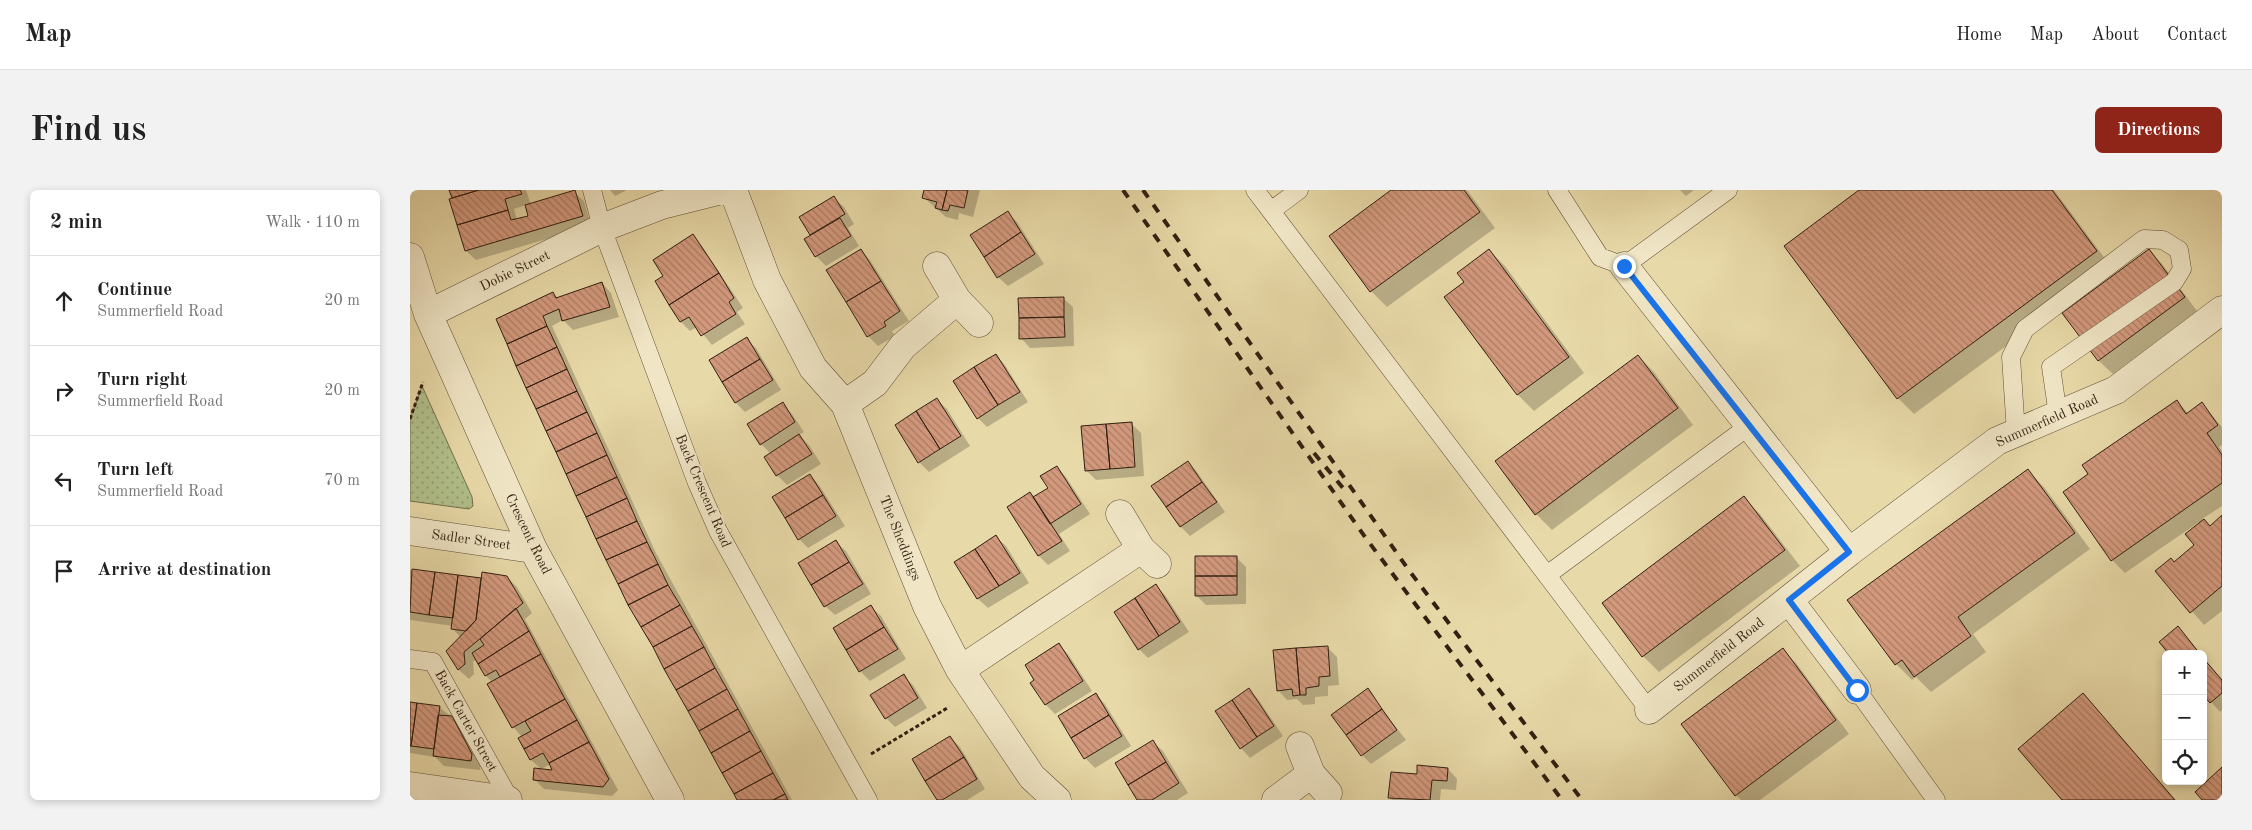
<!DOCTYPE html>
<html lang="en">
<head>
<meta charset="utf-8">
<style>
  body { margin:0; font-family:"Old Standard TT",serif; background:#f2f2f2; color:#222 }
  .controls { position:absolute; right:15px; bottom:15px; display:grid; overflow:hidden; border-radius:8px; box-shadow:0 2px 8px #0003 }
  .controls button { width:45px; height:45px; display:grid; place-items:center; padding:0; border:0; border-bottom:1px solid #e0e0e0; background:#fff; color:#222; font:25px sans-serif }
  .stop { position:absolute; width:15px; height:15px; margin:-11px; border:4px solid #1a73e8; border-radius:50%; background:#fff }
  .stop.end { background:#1a73e8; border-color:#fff; box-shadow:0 1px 5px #0008 }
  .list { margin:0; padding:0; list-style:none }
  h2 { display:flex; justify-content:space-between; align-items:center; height:65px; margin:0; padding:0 20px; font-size:21px }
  h2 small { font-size:16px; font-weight:400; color:#767676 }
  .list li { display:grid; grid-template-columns:32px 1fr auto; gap:15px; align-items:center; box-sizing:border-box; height:90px; padding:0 20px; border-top:1px solid #e0e0e0 }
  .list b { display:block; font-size:19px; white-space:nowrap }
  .list p { margin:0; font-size:16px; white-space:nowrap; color:#767676 }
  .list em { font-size:16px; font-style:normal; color:#767676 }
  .icon { flex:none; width:28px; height:28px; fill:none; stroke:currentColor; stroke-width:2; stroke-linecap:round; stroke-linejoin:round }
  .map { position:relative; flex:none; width:1812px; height:610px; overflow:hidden; border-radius:8px }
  header { display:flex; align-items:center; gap:30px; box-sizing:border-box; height:70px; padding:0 25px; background:#fff; border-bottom:1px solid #e0e0e0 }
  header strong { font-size:24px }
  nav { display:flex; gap:28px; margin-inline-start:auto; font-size:18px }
  .intro { display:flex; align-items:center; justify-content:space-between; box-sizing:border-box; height:120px; padding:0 30px }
  h1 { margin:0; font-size:35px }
  .button { padding:12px 22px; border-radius:8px; background:#8f2418; color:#fff; font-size:18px; font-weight:700 }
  main { display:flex; gap:30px; padding:0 30px }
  aside { flex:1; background:#fff; border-radius:8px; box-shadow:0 2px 8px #0003 }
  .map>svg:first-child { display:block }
  .grass { fill:url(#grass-dots); stroke:#71704e }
  .shadow { fill:#0003; fill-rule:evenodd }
  .building { fill:url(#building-back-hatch); stroke:#311f10 }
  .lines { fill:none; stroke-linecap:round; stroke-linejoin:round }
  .lane-casing { stroke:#5f4e36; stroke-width:19 }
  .street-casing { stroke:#5f4e36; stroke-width:29 }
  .path { stroke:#311f10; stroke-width:3; stroke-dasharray:4 2.5; stroke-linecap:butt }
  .lane { stroke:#f0e6c6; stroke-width:18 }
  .street { stroke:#f0e6c6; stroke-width:28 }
  .rail { stroke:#311f10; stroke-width:4; stroke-dasharray:9 9; stroke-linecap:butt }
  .route { stroke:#1a73e8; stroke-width:6 }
  .labels { text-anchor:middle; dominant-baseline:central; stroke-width:4; stroke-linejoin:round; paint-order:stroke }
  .street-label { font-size:14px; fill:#311f10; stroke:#f0e6c6 }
</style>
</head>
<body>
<header>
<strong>Map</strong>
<nav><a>Home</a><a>Map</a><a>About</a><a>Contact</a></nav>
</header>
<div class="intro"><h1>Find us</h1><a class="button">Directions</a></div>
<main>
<aside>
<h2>2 min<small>Walk · 110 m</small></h2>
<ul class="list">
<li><svg class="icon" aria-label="ahead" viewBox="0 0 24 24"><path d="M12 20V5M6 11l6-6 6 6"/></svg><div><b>Continue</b><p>Summerfield Road</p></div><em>20 m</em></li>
<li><svg class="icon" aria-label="right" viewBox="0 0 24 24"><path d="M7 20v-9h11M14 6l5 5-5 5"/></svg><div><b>Turn right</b><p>Summerfield Road</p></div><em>20 m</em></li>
<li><svg class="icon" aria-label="left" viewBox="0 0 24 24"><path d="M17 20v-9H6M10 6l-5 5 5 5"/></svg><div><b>Turn left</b><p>Summerfield Road</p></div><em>70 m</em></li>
<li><svg class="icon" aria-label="arrive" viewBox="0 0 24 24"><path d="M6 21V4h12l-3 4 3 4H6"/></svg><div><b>Arrive at destination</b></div></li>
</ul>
</aside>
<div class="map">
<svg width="1812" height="610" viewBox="0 0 1812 610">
  <defs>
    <pattern id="grass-dots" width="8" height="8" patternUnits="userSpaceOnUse" patternTransform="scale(1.25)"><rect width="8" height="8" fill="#b1c08b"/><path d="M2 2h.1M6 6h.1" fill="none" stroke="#919b70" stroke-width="1.8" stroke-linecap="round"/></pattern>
    <pattern id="building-back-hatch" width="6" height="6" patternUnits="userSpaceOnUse" patternTransform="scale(1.25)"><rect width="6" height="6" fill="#d3997d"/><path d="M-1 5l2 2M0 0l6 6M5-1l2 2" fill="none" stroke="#ac7c65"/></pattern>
  </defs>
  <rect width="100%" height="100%" fill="#e8d9a8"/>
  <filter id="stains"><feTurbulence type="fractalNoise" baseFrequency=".004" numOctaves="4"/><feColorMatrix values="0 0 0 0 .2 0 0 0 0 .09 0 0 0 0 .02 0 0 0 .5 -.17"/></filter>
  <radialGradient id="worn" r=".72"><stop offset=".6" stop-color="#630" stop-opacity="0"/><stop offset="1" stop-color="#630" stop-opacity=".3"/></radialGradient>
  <path class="grass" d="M12 196 62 307 63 316 59 319 0 311V229Z"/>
  <path class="shadow" d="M39 0H116L121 15 164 2 174 11 181 36 66 70 56 61ZM116 15 119 26 107 30 104 19Z
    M200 0H217L205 6Z
    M515 0H570L563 27 549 23 548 30 536 27 513 7Z
    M983 0H1057L1085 38 977 117 961 101 920 46Z
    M1270 0H1284L1276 6Z
    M1451 0H1644L1702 78 1504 224 1488 208Z
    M424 8 434 17 444 34 438 38 449 56 416 76 406 66 402 46 390 27Z
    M598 23 607 32 634 74 598 96 588 87Z
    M283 46 292 56 333 118 327 122 335 134 302 155 287 137 280 141 271 132 246 92 255 86Z
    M451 60 460 70 499 131 482 141 485 146 468 156 458 146 418 81Z
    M1079 60 1095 76 1174 183 1124 221 1108 205 1035 107 1055 92Z
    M1739 60 1752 74 1787 121 1703 184 1689 171 1654 124Z
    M192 93 201 103 209 127 163 140 153 130 142 136 246 363 382 610H329L87 130 143 103 148 108Z
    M653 108 663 117 664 156 620 158 611 148Z
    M336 149 346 158 371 200 335 222 326 213Z
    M586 165 595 175 618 212 577 237 568 228Z
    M1228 166 1244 182 1283 235 1142 340 1126 324 1087 272Z
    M527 210 537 219 560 256 519 282 509 272Z
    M1766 211 1779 224 1792 214 1812 237V255L1809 257 1812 261V316L1792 329 1800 337 1812 327V421L1794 435 1747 381 1764 373 1786 355 1789 332 1715 383 1702 370 1680 285Z
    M372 214 382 224 394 242 389 245 399 255 411 274 377 295 367 285 356 267 361 264 351 254Z
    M721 233 731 243 734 286 686 290 676 280Z
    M778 272 787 282 815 322 780 346 771 337 743 296Z
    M646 277 656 287 680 324 649 344 660 361 638 375 629 366 598 318 624 308 639 298Z
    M1618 281 1634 297 1680 359 1563 444 1576 462 1521 502 1506 487 1502 490 1486 474Z
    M400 285 409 295 435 336 398 358 389 349Z
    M1334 308 1350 324 1390 376 1249 482 1233 466Z
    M586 347 596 356 619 393 578 418 568 409 545 372Z
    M426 352 436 361 461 404 425 425 415 416Z
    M826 367 836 377V414L796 415 786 405Z
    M0 380 72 390 97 387 107 397 122 423 115 429 208 600 202 606 134 599 124 589 144 581 141 574 131 579 121 570 110 548 112 547 103 537 82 492 76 486 67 469 63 472 64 484 59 489 49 480 38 462 51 448 42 438 43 436 0 430Z
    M746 396 755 405 779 442 738 468 729 459Z
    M461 417 471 426 496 469 460 491 450 481Z
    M649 455 658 464 682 501 645 524 636 515 626 490Z
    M917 457 927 467 929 495 918 496V506L905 507V514L893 515 887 509 877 510 868 500Z
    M1372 460 1386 473 1439 544 1350 610H1331L1326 605Z
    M1793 467 1812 490V520L1810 522 1793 503Z
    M493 486 503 495 517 518 485 537 476 528Z
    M839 500 848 509 873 546 840 568 831 558Z
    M957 500 996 550 961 574 952 565Z
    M686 505 695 514 721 556 685 578 675 568Z
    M1673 505 1686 518 1765 610H1653Z
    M0 513 29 517 42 527 51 537 71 574 70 580 34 576 25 567 0 563Z
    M540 547 550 557 575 599 557 610H529Z
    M743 552 753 561 778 603 767 610H729Z
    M1038 579 1047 589 1046 600 1031 599 1030 610H982L980 608 1008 586Z"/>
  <path class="building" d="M39 0H69L42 8Z
    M69 0H110L112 4 95 9 98 20 47 35 39 9Z
    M165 0 173 26 55 61 47 35 98 20 101 30 118 26 115 15Z
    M514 0H537L532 20 525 18 527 12 512 8Z
    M537 0H558L554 18 540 15 538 21 532 20Z
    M981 0H1054L1070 22 960 102 919 46Z
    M1449 0H1642L1687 61 1487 209 1374 56Z
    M424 6 435 24 400 45 389 27Z
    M598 21 611 42 574 67 560 45Z
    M430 28 441 46 405 67 394 49Z
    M611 42 625 64 587 88 574 67Z
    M283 44 309 83 259 115 245 91 253 86 243 70Z
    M451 59 471 91 436 112 416 80Z
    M1079 59 1159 167 1107 205 1034 107 1054 92 1047 83Z
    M1739 59 1775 107 1688 171 1652 123Z
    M309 83 324 108 319 112 326 124 291 146 279 127 270 132 259 115Z
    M471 91 490 121 474 132 476 136 457 147 436 112Z
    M192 92 200 117 152 131 149 119 133 126 137 136 97 154 86 129 143 102 146 108Z
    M654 107V127L609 128 608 108Z
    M654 127 655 147 609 149V128Z
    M137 136 147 157 106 176 97 154Z
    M337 147 350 169 312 192 299 170Z
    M147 157 157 179 116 198 106 176Z
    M586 164 610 202 588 215 564 177Z
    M1228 165 1268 218 1125 325 1085 271Z
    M350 169 363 190 325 213 312 192Z
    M564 177 588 215 567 229 543 191Z
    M157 179 167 201 126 219 116 198Z
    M167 201 177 222 136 241 126 219Z
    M527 208 551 246 530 259 506 221Z
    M1767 210 1776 224 1792 212 1808 235 1797 243 1812 265V293L1701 371 1653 302 1678 284 1672 275Z
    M373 212 385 232 350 255 337 234Z
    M506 221 530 259 508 273 485 235Z
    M177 222 187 243 146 262 136 241Z
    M722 232 725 277 700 279 696 234Z
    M696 234 700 279 675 281 671 236Z
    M187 243 197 265 156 284 146 262Z
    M389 244 402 264 366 286 354 267Z
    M197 265 207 287 166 306 156 284Z
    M778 271 792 292 756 317 741 296Z
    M647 276 671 314 640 334 623 307 638 298 630 286Z
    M1618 279 1665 343 1548 427 1561 446 1504 487 1492 470 1485 475 1437 410Z
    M400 284 413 305 375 328 362 307Z
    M207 287 217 308 176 327 166 306Z
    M792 292 807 312 770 337 756 317Z
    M620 302 652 351 628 366 597 317Z
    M413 305 426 326 388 350 375 328Z
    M1334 306 1375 360 1232 467 1192 413Z
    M217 308 227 331 186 349 176 327Z
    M1812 325V396L1780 423 1745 381 1761 368 1764 372 1784 355 1775 344 1794 329 1800 336Z
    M227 331 237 352 196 370 186 349Z
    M586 345 610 383 589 396 565 359Z
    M426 350 439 372 401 395 388 373Z
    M237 352 248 374 208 394 196 370Z
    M565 359 589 396 567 409 544 372Z
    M785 366H827V386H785Z
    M439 372 453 394 414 417 401 395Z
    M248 374 258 395 218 415 208 394Z
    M2 379 25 382 19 425 0 422Z
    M25 382 48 385 43 428 19 425Z
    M72 382 97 386 113 413 54 462 55 474 48 480 36 461 66 430Z
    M48 385 71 388 66 430 56 441 41 439Z
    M785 386H827V405L785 406Z
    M746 394 770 432 749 446 725 408Z
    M258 395 270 415 231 437 218 415Z
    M725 408 749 446 728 460 704 422Z
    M270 415 282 436 243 457 231 437Z
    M461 415 474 437 436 460 423 438Z
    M106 418 119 441 68 474 62 463 74 455 70 449Z
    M282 436 294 457 254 479 243 457Z
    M1768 436 1790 464H1759L1749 452Z
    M474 437 488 459 449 482 436 460Z
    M119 441 131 464 90 487 86 480 75 486 68 474Z
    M649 453 673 491 635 515 620 493 624 490 615 475Z
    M918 456 920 486 909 487V496L896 498V505H890L886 458Z
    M294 457 305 478 266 500 254 479Z
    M886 458 890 505 883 506 882 499 867 501 863 460Z
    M1373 458 1426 530 1325 606 1271 534Z
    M131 464 155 509 102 538 77 494Z
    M1793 468 1812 490V503L1800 513 1793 505Z
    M305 478 317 499 278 521 266 500Z
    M494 484 508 508 475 529 460 505Z
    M839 498 864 536 847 547 822 510Z
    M958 498 972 519 936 545 921 525Z
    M317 499 328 519 289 541 278 521Z
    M686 503 699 525 661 548 648 526Z
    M1673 503 1765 610H1652L1608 559Z
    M155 509 167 530 114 559 108 548 121 541 115 531Z
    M822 510 847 547 830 559 805 521Z
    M0 512 7 513 1 556H0Z
    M7 513 30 516 24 559 1 556Z
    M328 519 340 541 301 563 289 541Z
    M972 519 987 540 951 566 936 545Z
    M28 525 42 526 62 564 61 571 23 566Z
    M699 525 712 546 674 569 661 548Z
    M167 530 179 552 139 573 133 563 120 570 114 559Z
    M340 541 351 561 312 583 301 563Z
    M540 546 554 567 515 591 502 569Z
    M743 550 756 572 718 595 705 573Z
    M179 552 199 589 193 597 123 590 124 578 142 580 139 573Z
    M351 561 363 583 324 604 312 583Z
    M554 567 567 589 532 610H527L515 591Z
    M756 572 769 593 742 610H727L718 595Z
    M1007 575 1038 578 1037 591 1022 590 1020 610 978 608 981 582 1007 584Z
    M1812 577V610H1792L1785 602Z
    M363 583 375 604 363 610H327L324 604Z
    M375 604 378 610H363Z"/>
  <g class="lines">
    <g class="lane-casing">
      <path id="lane" d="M182 0 192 38 287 293 308 341 458 610
        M845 0 1239 520
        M1147 0 1190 67 1214 76 1318 0
        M861 21 889 0
        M1606 243 1601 167 1615 139 1734 49 1753 50 1769 60 1772 79 1764 92 1641 177 1648 225
        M1137 385 1339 236
        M0 469 23 472 100 610
        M1447 500 1526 610"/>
    </g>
    <g class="street-casing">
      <path id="street" d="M323 0 357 90 403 178 435 214 517 416 550 480 622 587 647 610
        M0 67 18 124 123 359 260 610
        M527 76 547 110 569 133
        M1214 76 1439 362
        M18 124 192 38 252 15 312 0
        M435 214 465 193 493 156 547 110
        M710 324 731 359 747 374
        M0 341 123 359
        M1379 410 1447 500
        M550 480 731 359
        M1239 520 1439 362 1587 251 1706 200 1812 120
        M890 556 901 584 918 603
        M0 596 98 610
        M866 610 901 584"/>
    </g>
    <path class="path" d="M0 229 13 192
      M461 564 539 517"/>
    <use href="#lane" class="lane"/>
    <use href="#street" class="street"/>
    <path class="rail" d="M713 0 955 347 1152 610
      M733 0 998 379 1172 610
      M904 263 933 298"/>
  </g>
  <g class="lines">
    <path class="route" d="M1214 76 1439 362 1379 410 1447 500"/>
  </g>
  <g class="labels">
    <g class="street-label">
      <text transform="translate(105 81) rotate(-26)">Dobie Street</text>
      <text transform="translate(1637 231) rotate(-24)">Summerfield Road</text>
      <text transform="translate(293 301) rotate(67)">Back Crescent Road</text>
      <text transform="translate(118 344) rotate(64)">Crescent Road</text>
      <text transform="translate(490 348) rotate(68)">The Sheddings</text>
      <text transform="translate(61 350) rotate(8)">Sadler Street</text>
      <text transform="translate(1309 465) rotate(-38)">Summerfield Road</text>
      <text transform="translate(56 531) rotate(61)">Back Carter Street</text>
    </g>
  </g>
  <rect width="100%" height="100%" filter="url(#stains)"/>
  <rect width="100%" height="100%" fill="url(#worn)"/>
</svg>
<div class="controls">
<button>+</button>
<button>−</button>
<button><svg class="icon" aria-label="locate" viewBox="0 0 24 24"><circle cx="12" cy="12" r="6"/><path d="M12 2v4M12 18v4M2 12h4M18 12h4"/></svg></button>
</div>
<div class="stop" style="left:1447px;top:500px"></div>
<div class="stop end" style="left:1214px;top:76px"></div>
</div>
</main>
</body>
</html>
